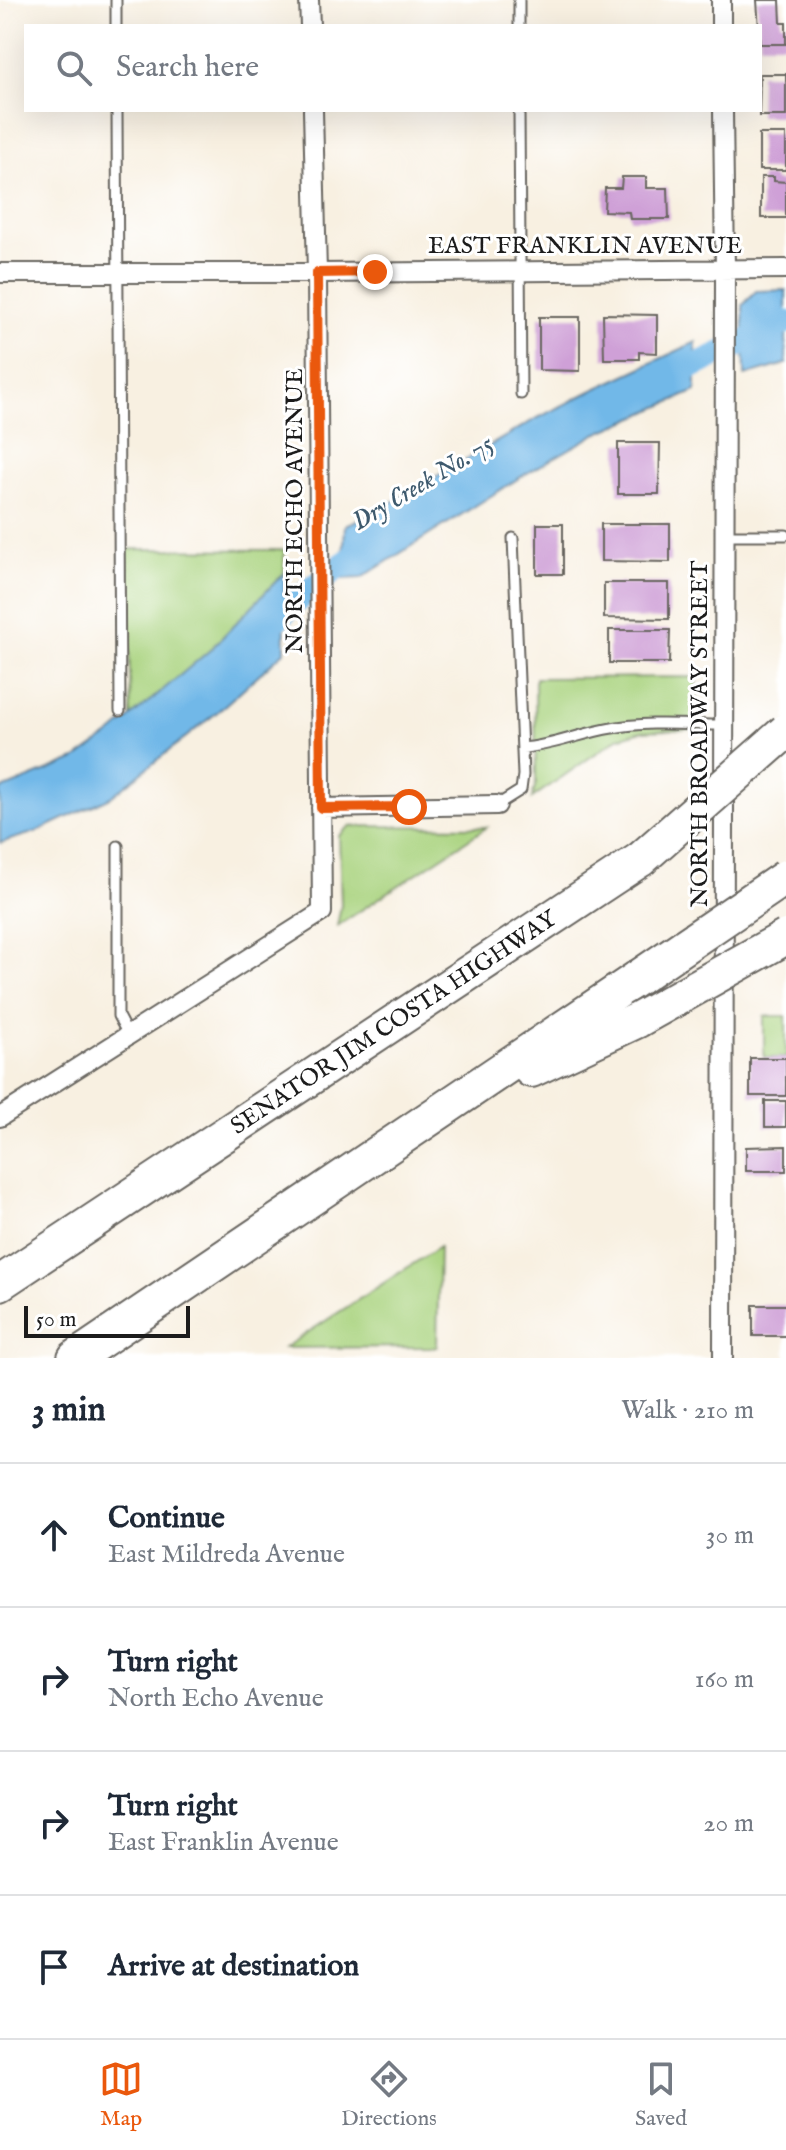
<!DOCTYPE html>
<html lang="en">
<head>
<meta charset="utf-8">
<style>
  body { margin:0; font-family:"IM FELL English",serif; background:#f6f6f7; color:#1f2937 }
  .scale { position:absolute; left:24px; bottom:20px; width:166px; box-sizing:border-box; padding-left:8px; border:4px solid #1c1c1c; border-top:0; font-size:22px; line-height:28px; white-space:nowrap; color:#1c1c1c; -webkit-text-stroke:6px #fff; paint-order:stroke }
  .stop { position:absolute; width:24px; height:24px; margin:-18px; border:6px solid #ea580c; border-radius:50%; background:#fff }
  .stop.end { background:#ea580c; border-color:#fff; box-shadow:0 2px 8px #0008 }
  .list { margin:0; padding:0; list-style:none }
  h2 { display:flex; justify-content:space-between; align-items:center; height:104px; margin:0; padding:0 32px; font-size:34px }
  h2 small { font-size:26px; font-weight:400; color:#747a83 }
  .list li { display:grid; grid-template-columns:52px 1fr auto; gap:24px; align-items:center; box-sizing:border-box; height:144px; padding:0 32px; border-top:2px solid #e0e1e3 }
  .list b { display:block; font-size:30px; white-space:nowrap }
  .list p { margin:0; font-size:26px; white-space:nowrap; color:#747a83 }
  .list em { font-size:26px; font-style:normal; color:#747a83 }
  .icon { flex:none; width:44px; height:44px; fill:none; stroke:currentColor; stroke-width:2; stroke-linecap:round; stroke-linejoin:round }
  .map { position:relative; flex:none; width:786px; height:1358px; overflow:hidden }
  .search { position:absolute; background:#fff; box-shadow:0 8px 32px #0002; left:24px; right:24px; top:24px; height:88px; display:flex; align-items:center; gap:20px; box-sizing:border-box; padding:0 28px; border-radius:0px; color:#747a83; font-size:30px }
  .sheet { height:680px; background:#fff }
  nav { display:flex; justify-content:space-around; align-items:center; box-sizing:border-box; height:112px; border-top:2px solid #e0e1e3; background:#fff; font-size:22px; color:#747a83 }
  nav a { display:grid; justify-items:center; gap:4px }
  nav .on { color:#ea580c }
  .map>svg:first-child { display:block }
  .green { fill:#a9d37e; stroke:#62784d; stroke-width:2 }
  .water { fill:#71b8e8; stroke:#466a82; stroke-width:2 }
  .lines { fill:none; stroke-linecap:round; stroke-linejoin:round }
  .canal { stroke:#71b8e8; stroke-width:24 }
  .building { fill:#cfa0d7 }
  .lane-casing { stroke:#696661; stroke-width:13 }
  .street-casing { stroke:#696661; stroke-width:22 }
  .highway-casing { stroke:#696661; stroke-width:38 }
  .lane { stroke:#fff; stroke-width:9 }
  .street { stroke:#fff; stroke-width:18 }
  .highway { stroke:#fff; stroke-width:34 }
  .highway-bridge-casing { stroke:#696661; stroke-width:38; stroke-linecap:butt }
  .highway-bridge { stroke:#fff; stroke-width:34 }
  .route { stroke:#ea580c; stroke-width:10 }
  .labels { text-anchor:middle; dominant-baseline:central; stroke-width:6; stroke-linejoin:round; paint-order:stroke }
  .street-label { font-size:24px; fill:#1c1c1c; stroke:#fff }
  .water-label { font-size:26px; font-style:italic; fill:#3e5a6e; stroke:#fff }
</style>
</head>
<body>
<div class="map">
<svg width="786" height="1358" viewBox="0 0 786 1358">
  <rect width="100%" height="100%" fill="#fff"/>
  <filter id="ink" filterUnits="userSpaceOnUse"><feTurbulence type="fractalNoise" baseFrequency=".0125" numOctaves="2"/><feDisplacementMap in="SourceGraphic" scale="16" xChannelSelector="R" yChannelSelector="G"/><feConvolveMatrix kernelMatrix="1 2 1 2 8 2 1 2 1" color-interpolation-filters="sRGB"/></filter>
  <filter id="wash" filterUnits="userSpaceOnUse"><feTurbulence type="fractalNoise" baseFrequency=".006" numOctaves="4" result="noise"/><feDisplacementMap in="SourceGraphic" scale="32" xChannelSelector="R" yChannelSelector="G"/><feGaussianBlur stdDeviation="1.8" result="paint"/><feColorMatrix in="noise" values="0 0 0 0 0 0 0 0 0 0 0 0 0 0 0 0 0 1.4 0 .05"/><feComposite in="paint" operator="in"/></filter>
  <g filter="url(#wash)">
    <rect width="100%" height="100%" fill="#f8f0e1"/>
    <path class="green" d="M127 549 284 550V573L210 650 131 718Z
      M696 677 697 729 642 731 618 738 532 798 536 783 535 678Z
      M350 826 487 827 337 926 341 905 339 836Z
      M764 1016H786V1058H764Z
      M439 1247 437 1347 284 1348Z"/>
    <path class="water" d="M786 290V364L745 376 743 305 756 291Z
      M696 342V391L596 434 524 475 361 578 342 579 345 525 373 513 534 420 591 391Z
      M284 573 285 651 215 714 111 797 36 832 0 843V790L76 759 112 733 210 650Z"/>
    <g class="lines">
      <path class="canal" d="M669 378 786 322
        M261 635C294 602 329 571 369 547"/>
    </g>
    <g id="blocks">
      <path class="building" d="M757 0H780L781 23H786V44H760Z
        M760 74H786V116H759Z
        M759 134H786V170H759Z
        M622 177H646V188H668L669 219H630L629 212 604 211 605 188H621Z
        M761 177H774V181L786 182V218H761Z
        M603 314 657 315V353L639 352V359H604Z
        M539 317H580V371L539 370Z
        M618 443H660L659 494H618Z
        M537 524H563V574H537Z
        M601 524H670V562L601 561Z
        M604 583H669V619L604 618Z
        M609 630H670L669 663H609Z
        M750 1058H786V1096H750Z
        M765 1101H786V1127H765Z
        M786 1146V1171H746V1147Z
        M753 1305H786V1336H753Z"/>
    </g>
  </g>
  <g filter="url(#ink)">
    <use href="#blocks" fill-opacity="0" stroke="#696661" stroke-width="2"/>
    <g class="lines">
      <g class="lane-casing">
        <path id="lane" d="M116 0V26
          M519 0V26
          M117 110 120 711
          M519 110 521 394
          M724 535H786
          M522 748C553 746 581 733 612 728 649 721 687 725 724 725
          M497 805 521 790 523 775 513 538
          M118 846V1016L128 1035"/>
      </g>
      <g class="street-casing">
        <path id="street" d="M309 0 310 26
          M721 0V26
          M723 110 725 270 723 1358
          M0 273H317L786 269
          M321 808 497 805
          M0 1117 322 912 317 273 313 110"/>
      </g>
      <g class="highway-casing">
        <g id="highway">
          <path d="M531 1070 638 1020"/>
          <path id="s1" d="M0 1283 641 859"/>
          <path d="M75 1358 639 977"/>
        </g>
      </g>
      <use href="#lane" class="lane"/>
      <use href="#street" class="street"/>
      <use href="#highway" class="highway"/>
      <g class="highway-bridge-casing">
        <path id="highway-bridge" d="M641 859 786 731
          M639 977 786 877
          M638 1020 786 937"/>
      </g>
      <use href="#highway-bridge" class="highway-bridge"/>
    </g>
  </g>
  <g class="lines" filter="url(#ink)">
    <path class="route" d="M375 272 317 273 321 808 409 807"/>
  </g>
  <g class="labels">
    <g class="street-label">
      <text x="585" y="246">EAST FRANKLIN AVENUE</text>
      <text transform="translate(295 511) rotate(-90)">NORTH ECHO AVENUE</text>
      <text transform="translate(700 734) rotate(-90)">NORTH BROADWAY STREET</text>
      <text stroke="none"><textPath href="#s1" startOffset="472">SENATOR JIM COSTA HIGHWAY</textPath></text>
    </g>
    <g class="water-label">
      <text transform="translate(423 483) rotate(-31)">Dry Creek No. 75</text>
    </g>
  </g>
</svg>
<div class="scale">50 m</div>
<div class="stop" style="left:409px;top:807px"></div>
<div class="stop end" style="left:375px;top:272px"></div>
<div class="search"><svg class="icon" aria-label="search" viewBox="0 0 24 24"><circle cx="10" cy="10" r="6"/><path d="M15 15l6 6"/></svg>Search here</div>
</div>
<section class="sheet">
<h2>3 min<small>Walk · 210 m</small></h2>
<ul class="list">
<li><svg class="icon" aria-label="ahead" viewBox="0 0 24 24"><path d="M12 20V5M6 11l6-6 6 6"/></svg><div><b>Continue</b><p>East Mildreda Avenue</p></div><em>30 m</em></li>
<li><svg class="icon" aria-label="right" viewBox="0 0 24 24"><path d="M7 20v-9h11M14 6l5 5-5 5"/></svg><div><b>Turn right</b><p>North Echo Avenue</p></div><em>160 m</em></li>
<li><svg class="icon" aria-label="right" viewBox="0 0 24 24"><path d="M7 20v-9h11M14 6l5 5-5 5"/></svg><div><b>Turn right</b><p>East Franklin Avenue</p></div><em>20 m</em></li>
<li><svg class="icon" aria-label="arrive" viewBox="0 0 24 24"><path d="M6 21V4h12l-3 4 3 4H6"/></svg><div><b>Arrive at destination</b></div></li>
</ul>
</section>
<nav>
<a class="on"><svg class="icon" aria-label="map" viewBox="0 0 24 24"><path d="M3 6l6-2 6 2 6-2v14l-6 2-6-2-6 2zM9 4v14M15 6v14"/></svg>Map</a>
<a><svg class="icon" aria-label="directions" viewBox="0 0 24 24"><path d="M12 3l9 9-9 9-9-9zM9 14v-3h6M13 9l2 2-2 2"/></svg>Directions</a>
<a><svg class="icon" aria-label="saved" viewBox="0 0 24 24"><path d="M7 4h10v16l-5-4-5 4z"/></svg>Saved</a>
</nav>
</body>
</html>
